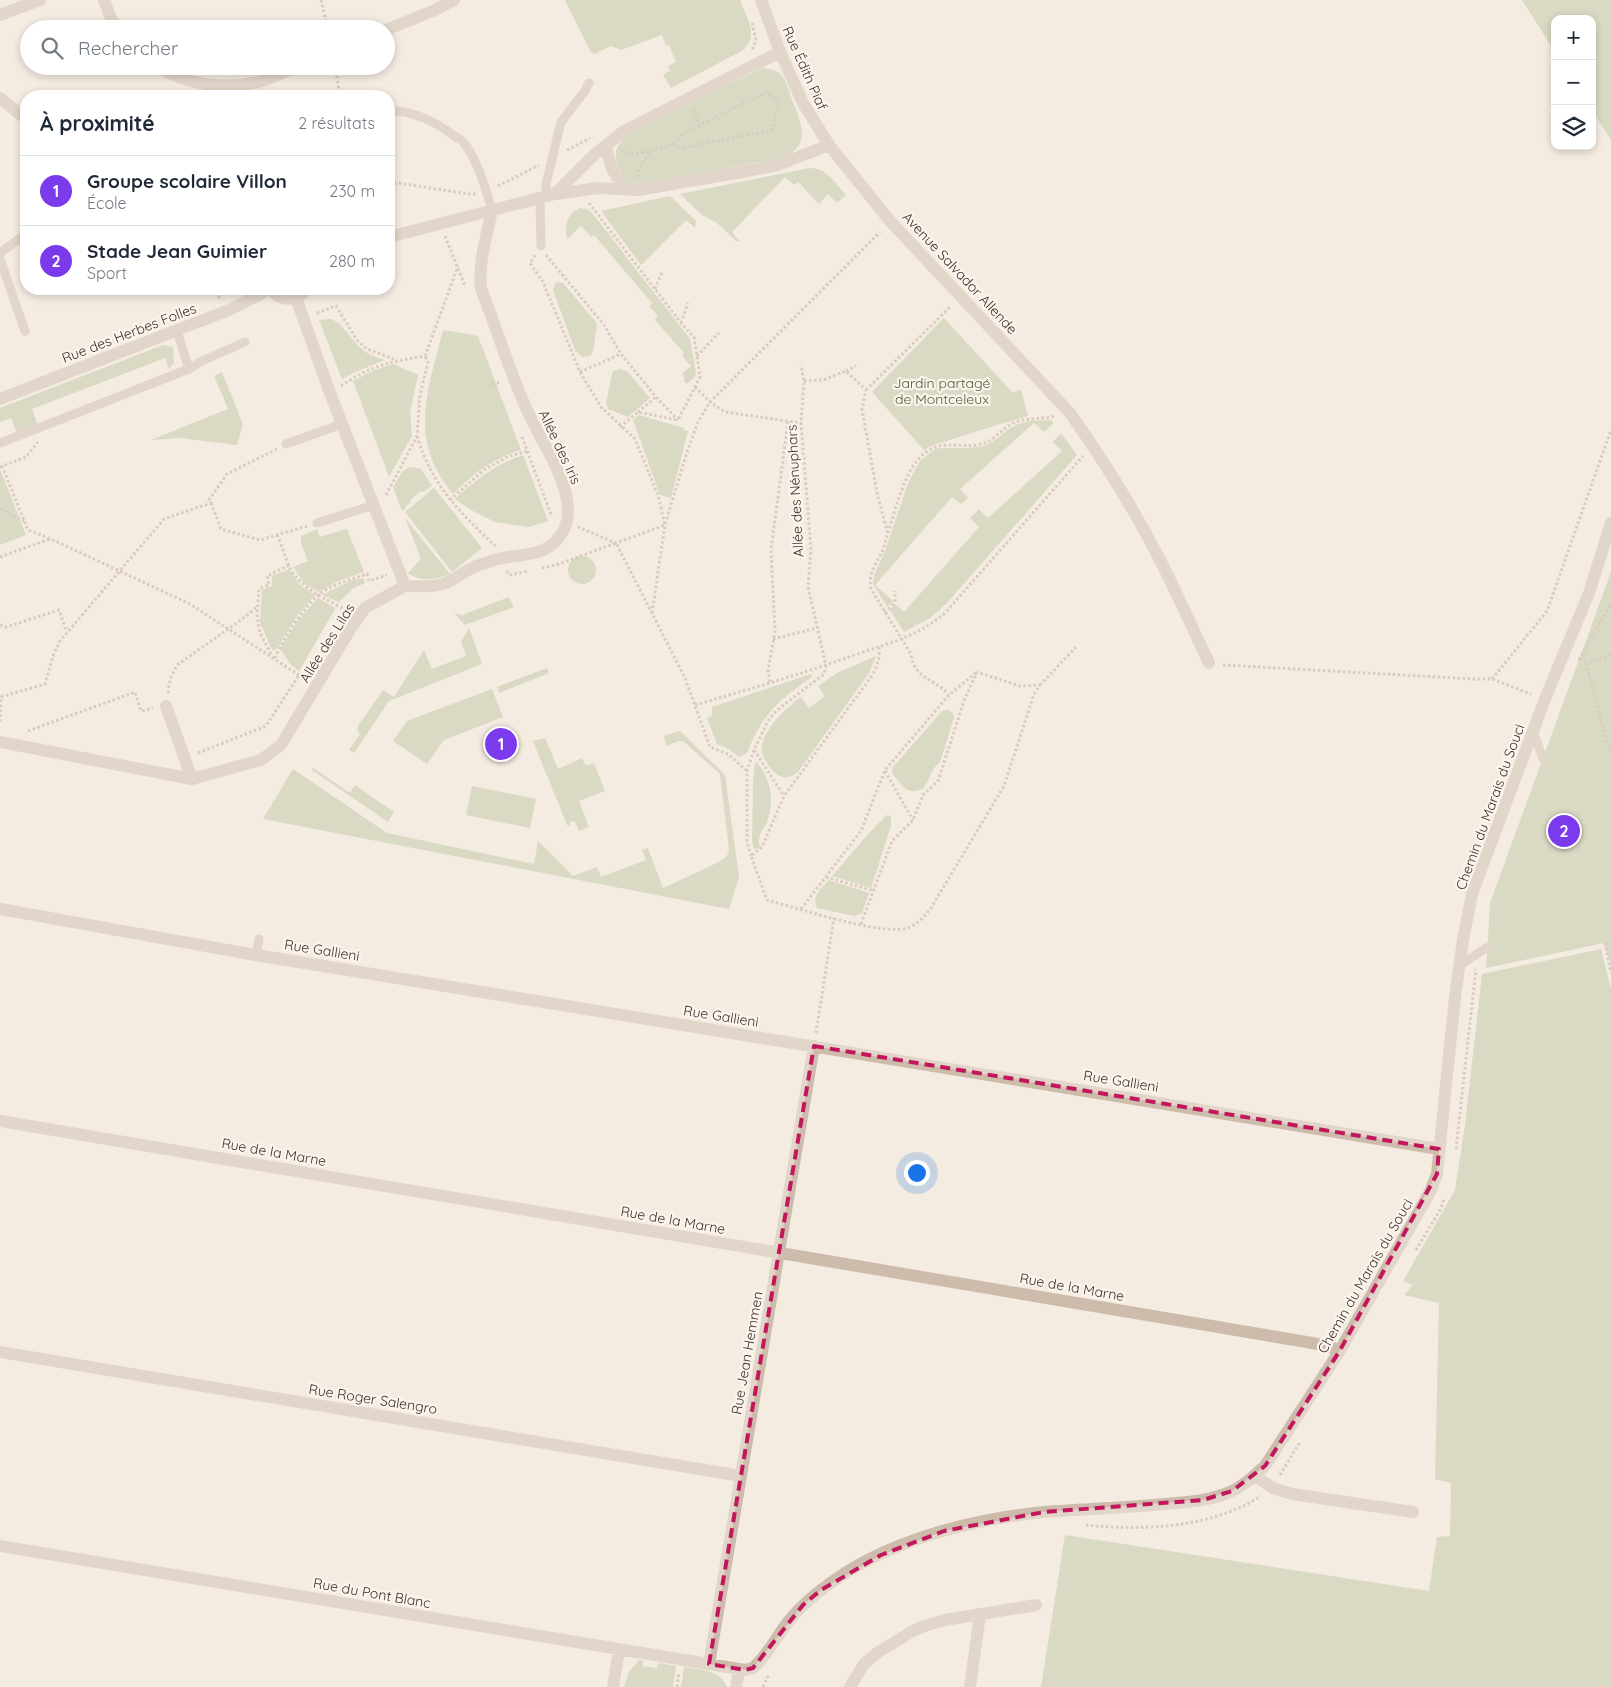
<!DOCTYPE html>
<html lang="fr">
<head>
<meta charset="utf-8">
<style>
  body { margin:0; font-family:Quicksand,sans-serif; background:#f2f2f3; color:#1f2937 }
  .controls { position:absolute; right:15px; top:15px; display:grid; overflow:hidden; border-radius:10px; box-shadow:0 2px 8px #0003 }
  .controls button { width:45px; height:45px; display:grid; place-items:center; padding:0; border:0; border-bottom:1px solid #e0e1e3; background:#fff; color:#1f2937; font:25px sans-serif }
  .you { position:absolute; left:916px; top:1172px; width:18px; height:18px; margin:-12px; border:4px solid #fff; border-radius:50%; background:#1a73e8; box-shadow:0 0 0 8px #1a73e833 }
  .badge { display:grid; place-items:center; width:32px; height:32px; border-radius:50%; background:#7c3aed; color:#fff; font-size:16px; font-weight:700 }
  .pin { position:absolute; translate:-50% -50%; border:2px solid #fff; box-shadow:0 1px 5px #0006 }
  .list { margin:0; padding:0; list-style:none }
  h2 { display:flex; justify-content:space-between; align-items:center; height:65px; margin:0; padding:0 20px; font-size:21px }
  h2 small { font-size:16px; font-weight:400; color:#747a83 }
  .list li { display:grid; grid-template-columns:32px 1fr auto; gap:15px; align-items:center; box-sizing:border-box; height:70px; padding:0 20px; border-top:1px solid #e0e1e3 }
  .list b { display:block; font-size:19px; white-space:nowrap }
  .list p { margin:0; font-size:16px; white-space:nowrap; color:#747a83 }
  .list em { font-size:16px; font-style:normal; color:#747a83 }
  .icon { flex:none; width:28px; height:28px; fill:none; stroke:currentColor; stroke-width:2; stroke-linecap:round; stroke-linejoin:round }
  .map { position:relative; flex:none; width:1611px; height:1687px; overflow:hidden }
  .search { position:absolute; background:#fff; box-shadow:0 2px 8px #0003; left:20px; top:20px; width:375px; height:55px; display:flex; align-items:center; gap:12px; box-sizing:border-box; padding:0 18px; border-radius:28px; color:#747a83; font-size:19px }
  .panel { position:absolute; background:#fff; box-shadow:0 2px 8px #0003; left:20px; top:90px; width:375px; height:205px; border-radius:20px }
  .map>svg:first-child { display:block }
  .green { fill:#b8c4a0 }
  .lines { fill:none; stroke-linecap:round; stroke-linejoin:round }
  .path { stroke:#b9a596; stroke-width:3; stroke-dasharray:2.5 2.5; stroke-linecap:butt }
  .lane { stroke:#cdbbac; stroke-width:9 }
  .street { stroke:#cdbbac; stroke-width:12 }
  .marked { fill:none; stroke:#c2185b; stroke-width:4; stroke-dasharray:10 6; stroke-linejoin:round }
  .labels { text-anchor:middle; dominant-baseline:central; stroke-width:4.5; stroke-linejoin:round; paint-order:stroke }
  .street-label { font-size:14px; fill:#3b302b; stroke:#fbf5ee }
  .park-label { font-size:14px; fill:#4a5a2e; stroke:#fbf5ee }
</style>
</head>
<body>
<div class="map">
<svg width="1611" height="1687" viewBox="0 0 1611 1687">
  <rect width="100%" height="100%" fill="#f4ebe1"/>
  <path class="green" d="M565 0H740C747 19 761 38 740 52L671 88 663 75 670 71 668 66 676 62 669 45 666 46 662 35 621 50 611 46 595 54 591 52Z
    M1522 0H1611V140L1592 110V19H1555V52Z
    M763 68C770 69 776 70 781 75 787 81 789 91 792 100 801 122 813 147 781 158L650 183 633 184 627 182C617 165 608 153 626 136Z
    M810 168C827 168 835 183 846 195L837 203 828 194 819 204 798 182 794 185 785 177 732 232 739 241H736L717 223 702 215 680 194Z
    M670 196 696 221 695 228 686 220 641 265 601 211Z
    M580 208 589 210 593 214 690 339 696 373 694 378 687 384 683 380 685 379 682 374 691 366 682 356 684 353 655 320 658 316 649 306 652 303 594 235 591 237 581 226 567 239C565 224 566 215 580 208Z
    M556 282 563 283 596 322 597 326 593 351 590 356 582 357 575 350 553 290Z
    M944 318 1012 392 1021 390 1028 416C1003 423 978 431 953 439 942 443 934 443 924 450L872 392Z
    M331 319C346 325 352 343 366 352 371 356 379 358 385 360L353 373 342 379 319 320Z
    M443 330 478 336 521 450C493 458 473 474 453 494 407 439 428 391 443 330Z
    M163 345 173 347 174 363 169 369 165 358 32 409 38 426 17 434 11 418 0 422V408Z
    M393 364 418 375 410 413 412 436 389 477 353 381 372 371Z
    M621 369 628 372 650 398 628 417 608 409 606 403 612 374 613 371Z
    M222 372 243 424 237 445 180 438 151 440 228 409 214 376Z
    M639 415 684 428V430L688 431 671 498 660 495 633 420Z
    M1051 420 1054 423 1044 432 1034 423 960 489 968 498 961 504 952 497 875 585 893 601 887 607 873 584 875 573 885 551 908 483 920 461 935 449 942 448H969L984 446 992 442 1009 429 1016 425 1030 421Z
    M1061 433 1077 455 946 604 930 618 904 632 890 610 895 604 904 612 979 527 970 518 979 509 988 518 1062 451 1053 442Z
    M523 455 548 521 529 527 495 522 471 510 455 499C476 480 496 464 523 455Z
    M410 467 421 469 432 486 423 492 421 491 410 500 411 502 406 506V508L402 511 393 487 403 471Z
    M0 469 26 535 0 545Z
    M434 488 482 548 452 572 405 512Z
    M405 518 450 574C437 580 420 582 408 573L421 559Z
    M317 529 320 537 347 529 364 572 338 581 319 592 305 584 293 567 308 561 301 543V536Z
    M568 570a14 14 0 1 1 28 0a14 14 0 1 1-28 0Z
    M289 569 300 585 315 595 297 616 276 650H272L260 622 262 590 272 586V576Z
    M1611 572V965L1604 943 1486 968 1490 903Z
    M363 578 365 583 354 588 339 602 322 595 350 581Z
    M509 597 514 607 465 625 454 613 462 615Z
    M318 598 335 608V609L299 671 291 665 280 649 298 620Z
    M469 628 482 664 389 701 354 753 349 750 360 734 357 730 358 726 383 690 394 697 424 650 432 669 466 656 461 642Z
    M876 656 869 673 798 772C785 783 774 775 767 763 763 757 760 752 762 745 767 725 785 709 801 697L809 708 825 696 818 686 837 673Z
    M547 668 549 673 499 693 497 687Z
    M811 674 812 677C778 701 763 713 747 753L739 757 728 749 717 744 707 718 712 716V707Z
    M492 689 503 717 444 740 427 764 393 741 407 721Z
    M943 710C949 709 953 711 954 718L940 762 934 768 924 788C906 797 902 785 892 773V768Z
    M680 731 725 775 739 877 729 909 263 819 293 769 387 833 534 864 538 841 573 876 597 867 601 877 646 860 642 850 648 848 663 888 719 862 727 856 729 849 720 774 683 741H679L666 746 664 736Z
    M545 738 558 769 582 758 586 766 594 763 605 791 579 801 589 827 579 831 575 822 570 821V826L567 825 533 741Z
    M757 762C771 780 775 801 767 822 765 827 761 831 760 836 758 841 760 844 759 848L754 849 752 841 753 784 755 763Z
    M313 768 350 793 355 785 394 812 388 822 312 770Z
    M472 786 536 799 530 828 466 815Z
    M887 815 891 816V826L871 888 832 876 870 832Z
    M829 880 869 893 862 913 854 916 817 908C812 893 820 890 829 880Z
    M1601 949 1611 989V1687H1041L1065 1535 1429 1591 1437 1537 1450 1536 1451 1483 1435 1479 1439 1303 1404 1295 1413 1285 1403 1281 1455 1190 1465 1125 1482 974Z
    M639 1660H643V1666L657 1668 658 1663 676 1666 673 1687H624L629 1672Z
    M684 1667C700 1670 720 1669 727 1687H681Z"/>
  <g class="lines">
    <path class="path" d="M321 0 328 29
      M752 23 756 40 752 50
      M335 66 340 96
      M693 110 700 125
      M567 150 590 138
      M621 151 638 154 650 151 674 144 682 134 766 92 779 102 772 130 682 148 674 144
      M637 177 640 167 650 151
      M389 184 399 183 469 194H476
      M498 186 539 165
      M589 203 681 323 694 337 700 377 678 420
      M445 236 465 286
      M535 255 530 263 543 282 580 372 601 407 635 439 658 495 665 525 616 543 578 527
      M546 255 604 325 621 354 656 397 678 420
      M655 289 662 272
      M218 298 229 289
      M317 313 336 306 357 340 367 349 397 360
      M681 323 688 303
      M697 356 719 333
      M846 371 856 366
      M580 372 621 354
      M804 381 823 380 846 371 866 390 862 409 878 498 888 533 883 550 872 571 870 581 871 589 911 654C915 681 934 677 949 695
      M492 385 500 382
      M341 386C369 366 393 361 425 356L458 266
      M695 387 710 402 725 412 801 423
      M866 390 951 306
      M638 412 656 397
      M620 427 638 412 677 420
      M417 436C432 486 459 511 495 546
      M522 437 552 517
      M2 466 28 530 51 539 190 604 305 679
      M0 467 26 457 38 442
      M386 495 417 436 420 395 428 362 425 356
      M450 500 484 470 507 457 527 451
      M211 503 221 529 260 540 307 526
      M0 509 24 521
      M888 533C897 506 907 453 939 446 953 443 967 448 981 444 994 441 1001 429 1013 423 1026 417 1042 420 1055 416
      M277 535C282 545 285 557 290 568 302 589 326 599 346 610
      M0 557 50 539
      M542 568 559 564 616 543 685 678 710 747 728 754 747 771
      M507 571 509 575 529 571
      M652 613 665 525 686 455 698 422 710 402 880 232
      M885 613 895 602V591
      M0 625 6 627 59 610 67 632
      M773 639 817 628
      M879 647C880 659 877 667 871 677L784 796 762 847 751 856 767 900C796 908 883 936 907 928 918 924 924 917 931 908L1004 786 1034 694 1040 685 1020 686 977 672
      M271 654 260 633 257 615 259 589 269 585 267 576 289 565
      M1611 655 1586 664 1611 756
      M275 658C282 640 303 609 317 596 330 585 351 579 367 574L369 581 387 575
      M1579 660 1611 604
      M1223 665 1474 679H1492L1531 694
      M1492 679 1547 611 1611 430
      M770 682 768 671 775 631 771 550 788 421
      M1040 685 1076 647
      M168 693 170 679 177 665 237 623 258 606
      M695 705C750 689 805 673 860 653 893 642 917 636 945 613L1083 456
      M0 722 1 697 45 684 53 656 60 641 164 519 211 503 209 500 227 474 277 449
      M28 731 135 692 141 711 153 708
      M754 750 784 796
      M198 753 266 726 299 675
      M885 771 913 820
      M751 856 747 842V771L754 750 768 721 776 711 824 674 826 666 808 587 811 550 801 423 804 381 801 365
      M826 877 874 891
      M801 909 861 831 885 770 949 695 977 672
      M861 924 892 841 913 820 923 795 938 781 965 698 977 672
      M1605 943 1611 973
      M816 1033 834 918
      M1456 1149 1476 969
      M1416 1250 1440 1210 1444 1199
      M1280 1475 1300 1442
      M1086 1525C1143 1531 1212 1528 1261 1496
      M677 1687 679 1673
      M763 1687 769 1674"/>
    <path class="lane" d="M389 110C414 112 433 120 453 135 456 137 461 139 463 142 477 158 486 190 492 210
      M546 196V184L561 122 585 91 589 83
      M540 199 541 246
      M0 253 26 234
      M0 259 25 331
      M177 331 189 369
      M0 443 189 369 200 362 245 342
      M286 444 342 424
      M317 523 374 505
      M1533 731 1543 759
      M256 955 259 939
      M1460 965 1488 947"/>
    <path class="street" d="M104 0 111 18 118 29
      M761 0 780 52 803 103 829 145 890 221 1070 413C1102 458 1132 506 1158 556 1176 591 1192 627 1209 663
      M0 15 40 0
      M386 30 435 10 454 0
      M157 66C188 86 227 90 262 81 274 77 286 71 298 66
      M0 98 26 119
      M606 146C610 166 613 177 630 190
      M555 194 594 155 624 131 780 52
      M389 237 555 194 598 188 638 190 742 172 778 165 829 145
      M270 289C280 302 297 302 307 289
      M0 399 229 310 259 295 267 289
      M405 586C418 586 433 588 446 583 457 578 466 570 476 566 482 564 489 562 494 560 518 553 544 559 560 536 568 526 569 512 567 500 562 469 539 438 527 410 509 370 497 329 481 289 478 263 487 235 492 210
      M166 706 192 779
      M0 742 192 779 261 760 281 745 351 628 365 608 405 586 330 393 296 298
      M0 909 256 955 1439 1149
      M0 1121 1330 1346 1339 1352
      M0 1352 741 1476
      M1255 1476 1273 1488 1292 1494 1413 1512
      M0 1546 745 1670 753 1668 759 1662C770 1650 778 1635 788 1622 802 1604 820 1590 839 1577 897 1538 975 1519 1044 1512 1084 1509 1125 1508 1165 1504 1187 1502 1211 1501 1232 1491 1244 1486 1255 1475 1265 1466L1339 1352 1430 1192 1437 1174 1455 997 1463 940 1472 894 1545 699 1589 593 1611 523
      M709 1664 814 1046
      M613 1687 619 1650
      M736 1687 739 1670
      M850 1687 864 1664 877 1653 911 1632 924 1626 945 1620 1036 1605
      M970 1687 980 1614"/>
  </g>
  <path d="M0 0H1611V1687H0ZM814 1046 1439 1149 1437 1174 1339 1352 1265 1466 1232 1491 1203 1500 1044 1512 944 1531 881 1555 821 1590 803 1605 753 1668 745 1670 709 1664Z" fill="#f4ebe1" fill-opacity=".55" fill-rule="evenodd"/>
  <path class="marked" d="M814 1046 1439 1149 1437 1174 1339 1352 1265 1466 1232 1491 1203 1500 1044 1512 944 1531 881 1555 821 1590 803 1605 753 1668 745 1670 709 1664Z"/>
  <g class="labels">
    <g class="street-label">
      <text transform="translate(805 68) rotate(66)">Rue Édith Piaf</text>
      <text transform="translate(960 273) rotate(47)">Avenue Salvador Allende</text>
      <text transform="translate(129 333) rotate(-21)">Rue des Herbes Folles</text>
      <text transform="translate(560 447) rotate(65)">Allée des Iris</text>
      <text transform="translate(795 491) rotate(-93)">Allée des Nénuphars</text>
      <text transform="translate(327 643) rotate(-58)">Allée des Lilas</text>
      <text transform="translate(1490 807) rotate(-70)">Chemin du Marais du Souci</text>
      <text transform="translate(322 950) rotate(9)">Rue Gallieni</text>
      <text transform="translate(721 1016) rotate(9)">Rue Gallieni</text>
      <text transform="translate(1121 1081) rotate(9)">Rue Gallieni</text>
      <text transform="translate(274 1152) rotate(10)">Rue de la Marne</text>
      <text transform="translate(673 1220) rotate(10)">Rue de la Marne</text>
      <text transform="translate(1365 1276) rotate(-60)">Chemin du Marais du Souci</text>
      <text transform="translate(1072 1287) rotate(10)">Rue de la Marne</text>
      <text transform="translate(747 1353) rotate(-80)">Rue Jean Hemmen</text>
      <text transform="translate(373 1399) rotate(9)">Rue Roger Salengro</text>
      <text transform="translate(372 1593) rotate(10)">Rue du Pont Blanc</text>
    </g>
    <g class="park-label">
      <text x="942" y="383">Jardin partagé<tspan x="942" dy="16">de Montceleux</tspan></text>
    </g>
  </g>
</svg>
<div class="controls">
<button>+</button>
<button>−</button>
<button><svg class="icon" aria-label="layers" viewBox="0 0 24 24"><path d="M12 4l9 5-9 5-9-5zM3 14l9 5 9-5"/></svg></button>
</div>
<div class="you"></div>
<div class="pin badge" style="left:501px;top:744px">1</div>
<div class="pin badge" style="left:1564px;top:831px">2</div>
<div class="search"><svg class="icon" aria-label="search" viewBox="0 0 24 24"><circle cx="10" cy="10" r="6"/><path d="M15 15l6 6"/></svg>Rechercher</div>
<section class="panel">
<h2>À proximité<small>2 résultats</small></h2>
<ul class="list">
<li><span class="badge">1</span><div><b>Groupe scolaire Villon</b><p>École</p></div><em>230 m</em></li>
<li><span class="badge">2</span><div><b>Stade Jean Guimier</b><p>Sport</p></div><em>280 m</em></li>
</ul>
</section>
</div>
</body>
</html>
